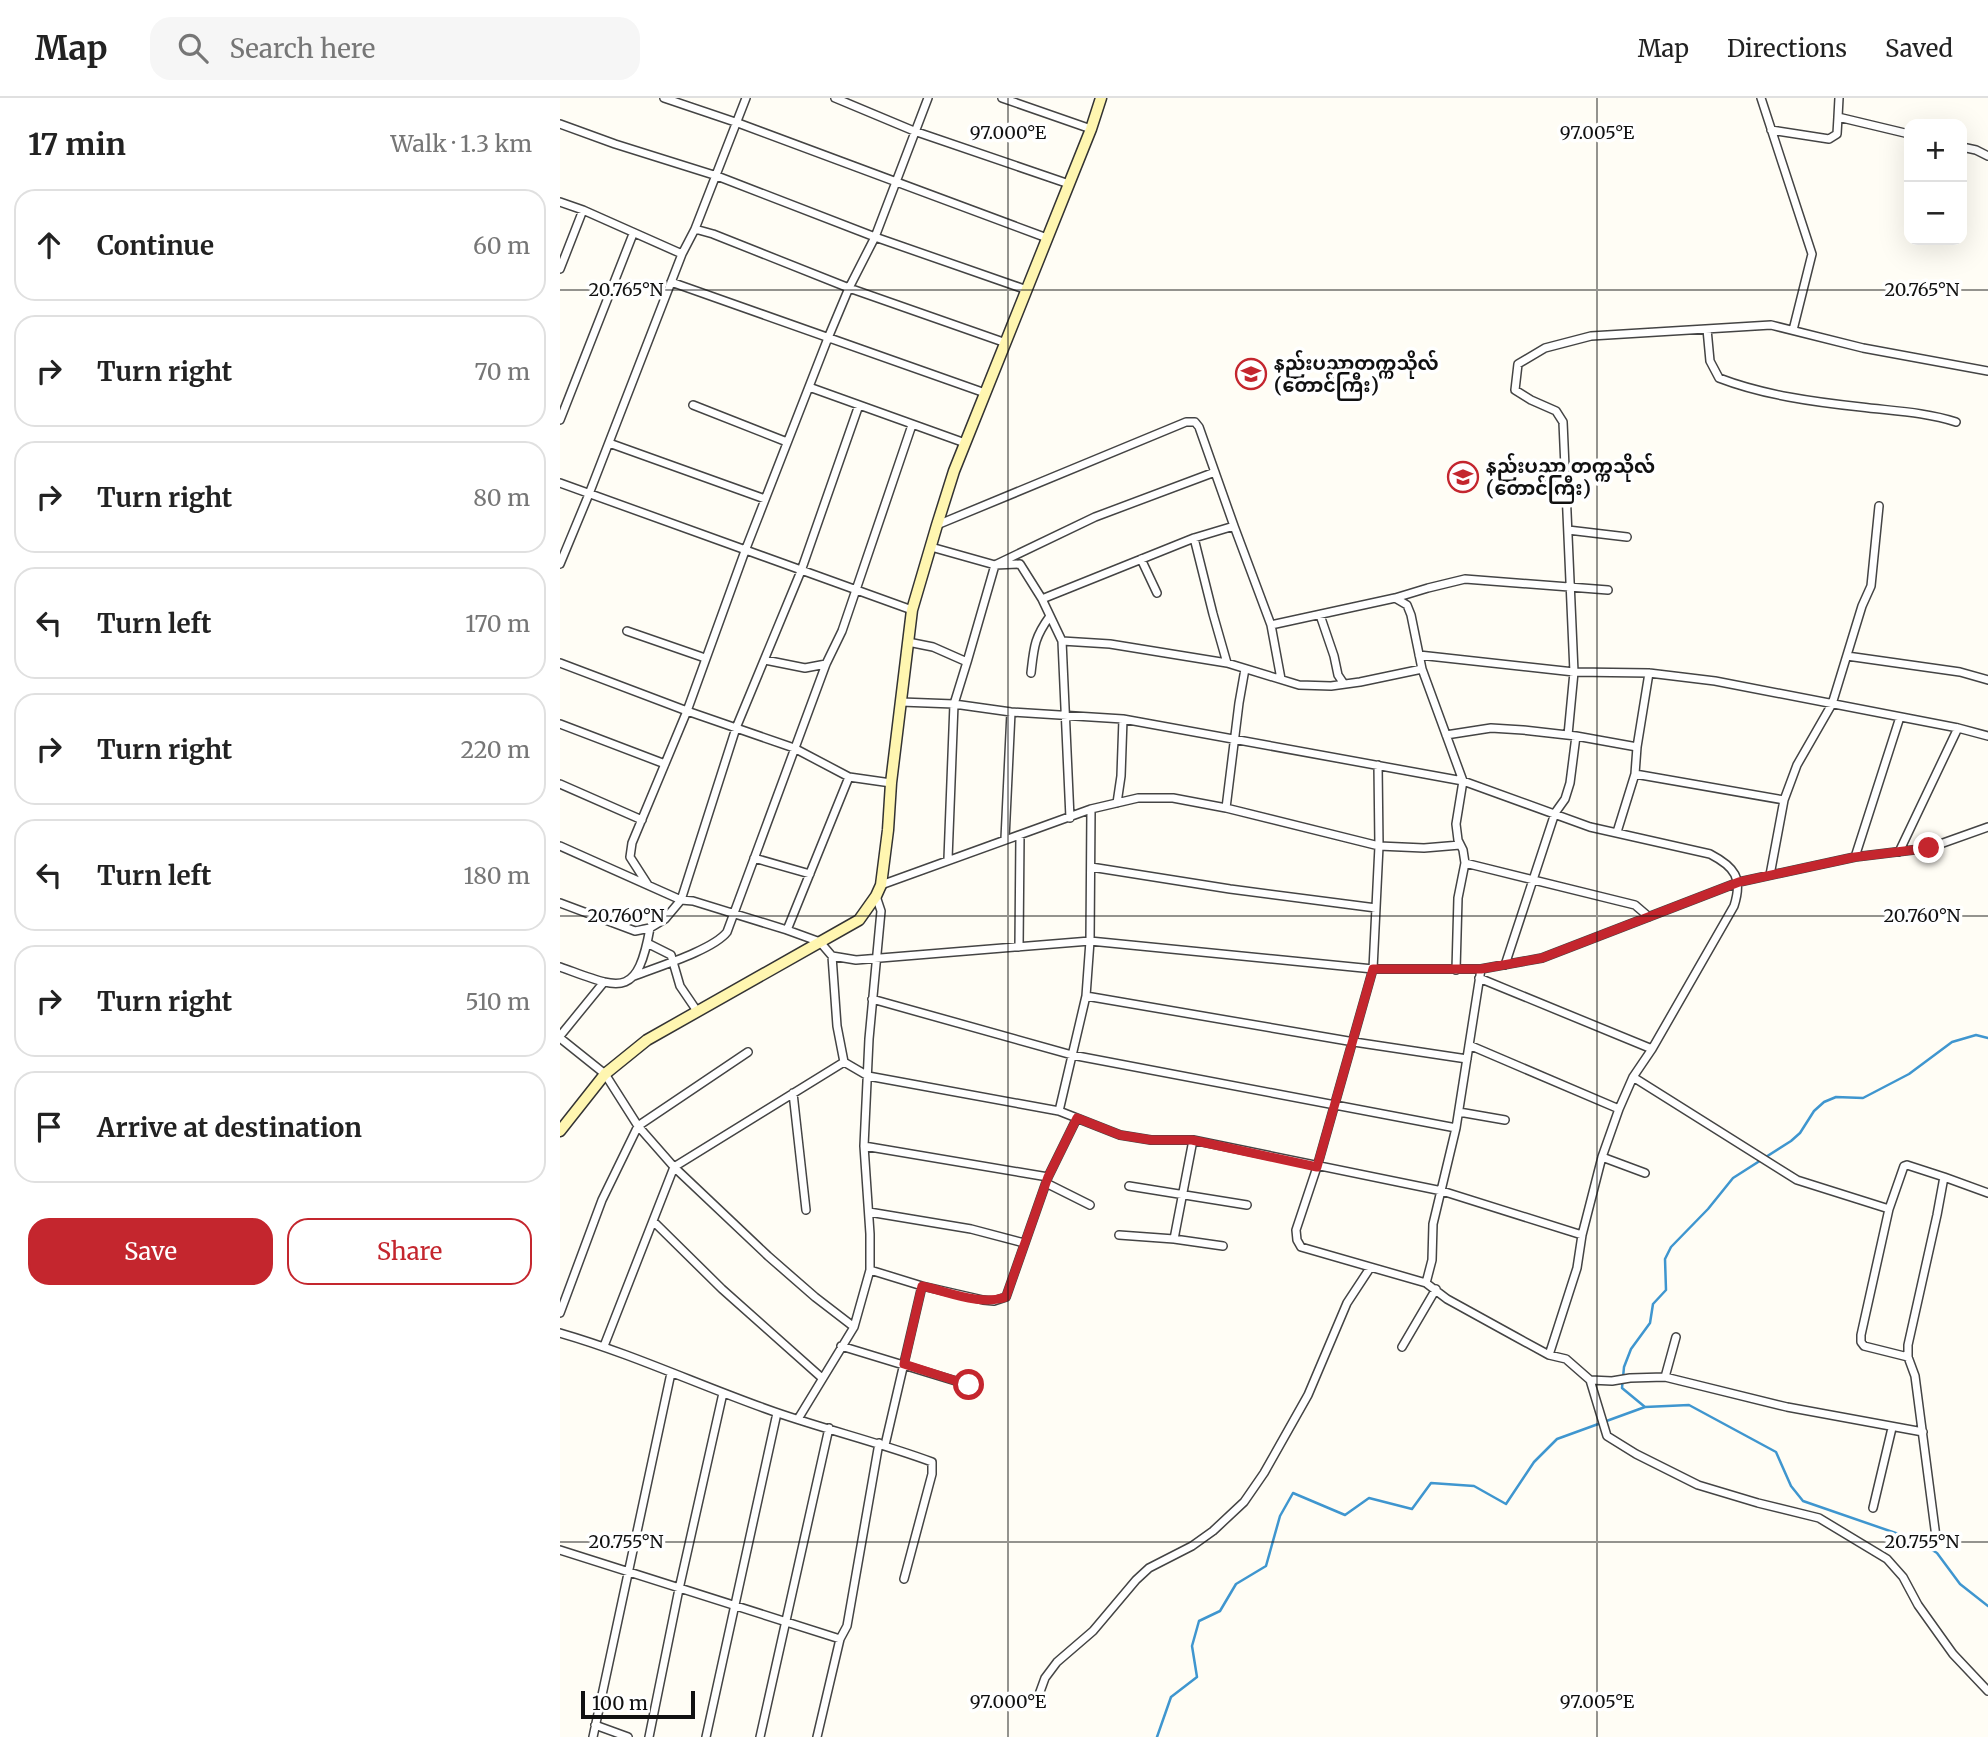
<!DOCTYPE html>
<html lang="en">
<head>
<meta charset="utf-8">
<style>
  body { margin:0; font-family:Merriweather,"Noto Sans Myanmar",serif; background:#f6f6f6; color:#222 }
  .controls { position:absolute; right:21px; top:21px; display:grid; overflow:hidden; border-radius:14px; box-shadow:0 7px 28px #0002 }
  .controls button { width:63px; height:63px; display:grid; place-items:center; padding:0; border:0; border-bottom:2px solid #e0e0e0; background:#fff; color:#222; font:35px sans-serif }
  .scale { position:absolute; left:21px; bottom:18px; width:114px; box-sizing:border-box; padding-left:7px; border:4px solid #111; border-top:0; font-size:19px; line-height:24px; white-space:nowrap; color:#111; -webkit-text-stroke:5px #fff; paint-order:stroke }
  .stop { position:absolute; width:21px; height:21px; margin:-16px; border:5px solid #c4262e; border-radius:50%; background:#fff }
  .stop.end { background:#c4262e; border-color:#fff; box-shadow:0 2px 7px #0008 }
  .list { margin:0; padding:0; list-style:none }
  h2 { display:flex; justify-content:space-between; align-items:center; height:91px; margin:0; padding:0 28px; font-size:30px }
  h2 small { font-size:23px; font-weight:400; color:#767676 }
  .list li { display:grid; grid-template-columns:46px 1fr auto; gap:21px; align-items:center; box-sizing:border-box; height:112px; margin:0 14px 14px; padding:0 14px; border:2px solid #e0e0e0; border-radius:21px }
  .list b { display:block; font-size:26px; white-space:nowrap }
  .list em { font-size:23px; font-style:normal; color:#767676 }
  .actions { display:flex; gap:14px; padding:21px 28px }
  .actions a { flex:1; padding:16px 0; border:2px solid #c4262e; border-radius:21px; text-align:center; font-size:24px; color:#c4262e }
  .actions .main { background:#c4262e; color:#fff }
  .icon { flex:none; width:38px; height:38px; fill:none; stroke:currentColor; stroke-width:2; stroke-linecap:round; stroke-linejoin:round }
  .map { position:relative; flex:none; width:1428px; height:1639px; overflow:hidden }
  header { display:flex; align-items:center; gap:42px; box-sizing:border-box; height:98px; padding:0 35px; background:#fff; border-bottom:2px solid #e0e0e0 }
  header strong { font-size:33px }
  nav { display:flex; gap:38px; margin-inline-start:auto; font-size:24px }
  .search { width:490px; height:63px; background:#f6f6f6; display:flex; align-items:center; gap:18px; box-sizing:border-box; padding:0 24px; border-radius:21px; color:#767676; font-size:26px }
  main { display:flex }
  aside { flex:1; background:#fff }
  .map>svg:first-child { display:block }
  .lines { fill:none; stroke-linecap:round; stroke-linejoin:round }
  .stream { stroke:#3f96cf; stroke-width:2.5 }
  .minor-casing { stroke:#444; stroke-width:10 }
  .secondary-casing { stroke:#333; stroke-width:13 }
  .minor { stroke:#fff; stroke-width:7 }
  .secondary { stroke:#fff6b0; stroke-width:10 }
  .route { stroke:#c4262e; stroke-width:9 }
  .ticks { fill:none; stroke:#111; stroke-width:2; stroke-opacity:0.45 }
  .labels { text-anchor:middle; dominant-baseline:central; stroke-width:7; stroke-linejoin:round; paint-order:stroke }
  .poi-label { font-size:19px; font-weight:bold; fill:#111; stroke:#fff; text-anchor:start }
  .ticks-label { font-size:18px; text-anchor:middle; fill:#111; stroke:#fff; stroke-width:7; stroke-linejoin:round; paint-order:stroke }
</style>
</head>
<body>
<header>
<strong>Map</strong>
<div class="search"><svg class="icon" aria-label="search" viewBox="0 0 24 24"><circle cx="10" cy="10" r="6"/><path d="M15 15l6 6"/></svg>Search here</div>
<nav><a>Map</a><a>Directions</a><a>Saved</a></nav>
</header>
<main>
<aside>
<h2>17 min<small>Walk · 1.3 km</small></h2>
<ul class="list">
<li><svg class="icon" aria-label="ahead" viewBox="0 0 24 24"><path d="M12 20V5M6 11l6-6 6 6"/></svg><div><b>Continue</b></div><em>60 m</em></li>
<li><svg class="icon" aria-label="right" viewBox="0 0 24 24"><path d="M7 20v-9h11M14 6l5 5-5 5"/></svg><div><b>Turn right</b></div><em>70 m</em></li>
<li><svg class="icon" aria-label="right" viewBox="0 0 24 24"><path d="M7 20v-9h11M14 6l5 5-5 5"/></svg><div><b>Turn right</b></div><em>80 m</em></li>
<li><svg class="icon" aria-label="left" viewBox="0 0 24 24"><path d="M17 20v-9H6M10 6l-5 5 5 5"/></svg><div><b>Turn left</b></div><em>170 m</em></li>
<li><svg class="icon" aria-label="right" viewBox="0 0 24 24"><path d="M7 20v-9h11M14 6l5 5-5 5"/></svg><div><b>Turn right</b></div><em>220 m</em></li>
<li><svg class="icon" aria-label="left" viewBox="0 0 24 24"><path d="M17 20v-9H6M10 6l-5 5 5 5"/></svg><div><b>Turn left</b></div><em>180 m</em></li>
<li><svg class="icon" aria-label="right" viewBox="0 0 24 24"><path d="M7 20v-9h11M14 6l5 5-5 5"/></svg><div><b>Turn right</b></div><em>510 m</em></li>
<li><svg class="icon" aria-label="arrive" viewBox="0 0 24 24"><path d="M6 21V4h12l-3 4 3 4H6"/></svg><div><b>Arrive at destination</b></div></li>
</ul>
<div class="actions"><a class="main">Save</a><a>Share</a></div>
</aside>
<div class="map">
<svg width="1428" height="1639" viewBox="0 0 1428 1639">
  <rect width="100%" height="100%" fill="#fffdf5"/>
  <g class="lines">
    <path class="stream" d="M1085 1309 1062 1290 1064 1269 1071 1251 1090 1225 1093 1206 1106 1192 1105 1161 1111 1149 1148 1111 1173 1080 1231 1043 1240 1035 1254 1013 1264 1004 1276 999 1303 1000 1349 976 1392 944 1416 937 1428 940
      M597 1639 611 1599 637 1579 632 1548 639 1523 660 1513 676 1486 706 1468 720 1418 733 1395 785 1417 809 1400 852 1411 871 1385 914 1388 946 1406 974 1364 997 1341 1085 1309 1129 1307 1216 1354 1231 1388 1243 1403 1356 1442 1377 1455 1400 1486 1428 1508"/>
    <g class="minor-casing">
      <path id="minor" d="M104 0 178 25 487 140
        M275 0 354 33 509 86
        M442 0 531 31
        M1201 0 1252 156 1233 232
        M1278 19 1279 0
        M0 26 55 46 157 78 315 139 467 192
        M1211 32 1269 41 1277 36 1278 19 1349 36
        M1402 49 1416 52 1428 58
        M0 104 23 112 122 156 135 131 153 136 289 190 446 245
        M135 131 186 0
        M0 171 23 112
        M111 184 425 295
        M1147 231 1150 263 1159 280C1203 297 1254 304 1301 309 1333 313 1365 314 1396 324
        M249 289 405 345
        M133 307 227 344
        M0 322 73 136
        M49 345 205 401
        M0 385 352 512
        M377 427 626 324H635L639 329 674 428
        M1008 432 1067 439
        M634 440 653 516 667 565
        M371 449 435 467 460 466 482 501 502 543 510 720
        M581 461 597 495
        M0 466 29 396 122 156
        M835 500 868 490 905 481 1048 492
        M482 501 634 440 674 428 711 527 721 581
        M760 517 774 558 778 577 784 586
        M711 527 835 500 847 507 851 517 862 571 903 683 896 726 898 742 903 752 905 765 898 800 896 872
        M67 533 145 560
        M502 543 550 546 667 565 739 587 771 588 800 584 862 571
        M348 544 373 549 407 564 435 467 535 419 655 374
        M859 557 1014 574 1089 575 1155 583 1398 630 1428 638
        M1287 558 1400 574 1428 582
        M205 562 245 570 266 566
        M0 565 127 613 234 650 289 679 331 685
        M471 575C474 549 474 540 490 518
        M341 604 394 606 451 614 563 621 903 683 1030 729 1150 756C1175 769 1183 780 1174 808L1092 951 1073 979 1059 1011 909 947
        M0 626 105 666
        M886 637 931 630 963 632 1016 638 1077 649
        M1008 637 1014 574 1003 324 996 313 971 302 955 292 958 266 985 250 1031 238 1211 227 1303 250 1428 273
        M818 667 819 748 813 871 757 1069 736 1132 737 1142 741 1149 866 1185
        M1075 676 1224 702
        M0 686 82 722
        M557 705 561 678 563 621
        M666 710 679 605 685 571
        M1057 734 1075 676 1077 649 1089 575
        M445 741 451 614
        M0 748 121 802 176 630 241 473 299 307
        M1339 754 1398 630
        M1295 759 1340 619
        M194 760 250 776
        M388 761 394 606 407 564
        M905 765 1075 807 1089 819
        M531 769 670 791 816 810
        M1210 777 1224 702 1237 667 1272 606 1302 508 1311 488 1319 408
        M88 787 70 759 72 745 127 613 185 453 268 240 289 190 315 139 368 0
        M321 787 531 711 578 700H613L666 710 819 748 864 750 900 747
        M0 805 75 833 90 830 105 821 121 802 133 803 227 832 260 844 272 858 296 862 530 843 813 871H921L982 860 1179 784 1295 759 1369 750 1428 729
        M227 832 289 679
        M87 845 111 857 120 888 137 913
        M459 849 460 737
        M945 867 995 715 1005 701 1010 685 1016 638
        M0 869C59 890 77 903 90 830
        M921 871 896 1030 873 1126 872 1162 866 1185 887 1201 956 1239 989 1257 1006 1261 1030 1282 1047 1338 1076 1356 1138 1387 1198 1405 1259 1420 1327 1461 1343 1479 1358 1507 1393 1556 1428 1593
        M74 878C97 869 153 852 167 834L266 566 282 533 352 327
        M919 880 1092 951
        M526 898 794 944 907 961
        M312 901 512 957 896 1030
        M0 938 44 884
        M0 940 45 976 78 1028 114 1069 208 1158 255 1199 294 1229
        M284 964 308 978 499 1013 560 1037 591 1042H633L882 1093 1022 1137
        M1073 979 1237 1082 1329 1111 1301 1237V1244L1304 1248 1348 1259
        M233 995 246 1112
        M499 1013 526 898 530 843 531 711
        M899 1014 945 1022
        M304 1048 488 1079
        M1042 1059 1059 1011
        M1384 1079 1428 1095
        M486 1085 530 1107
        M569 1088 687 1107
        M1329 1111 1344 1068 1347 1067 1384 1079 1377 1117 1348 1247V1259L1355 1278 1376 1439
        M309 1114 411 1131 464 1145
        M93 1123 162 1191 262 1280
        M559 1137 614 1141 663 1148
        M614 1141 633 1042
        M310 1172 362 1188 423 1202 434 1203 446 1199 488 1079 517 1020
        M0 1215 42 1102 78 1028 188 954
        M0 1235C73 1256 143 1289 215 1314 267 1332 321 1345 372 1364V1376L344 1481
        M44 1248 114 1069 284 964 277 928 272 858
        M281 1248 409 1287
        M842 1249 876 1191
        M989 1257 1017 1170 1022 1137 1042 1059 1085 1075
        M1105 1279 1116 1239
        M1030 1282 1052 1283 1070 1280 1105 1279 1227 1309 1363 1334
        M238 1321 294 1229 310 1172V1136L304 1048 309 941 321 813 316 798
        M325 1347 362 1188
        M1313 1410 1332 1330
        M0 1452 280 1541
        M477 1602 485 1580 497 1564 533 1533 576 1482 589 1470 632 1448 653 1433 684 1404 704 1375 748 1297 787 1205 810 1170
        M35 1627 68 1639
        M33 1639 111 1275
        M89 1639 119 1491 163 1295
        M146 1639 217 1315
        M200 1639 269 1330
        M257 1639 280 1541 287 1528 319 1345"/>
    </g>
    <g class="secondary-casing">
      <path id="secondary" d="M0 1033 45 976 87 942 299 822 316 798 321 787 328 732 331 685 352 512 377 427 394 373 531 31 541 0"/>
    </g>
    <use href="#minor" class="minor"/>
    <use href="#secondary" class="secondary"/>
  </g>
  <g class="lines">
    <path class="route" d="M409 1287 344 1266 362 1188C389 1194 420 1208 446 1199L488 1079 517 1020 560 1037 591 1042H632L757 1069 813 871H921L982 860 1179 784 1295 759 1369 750"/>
  </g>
  <path class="ticks" d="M448 0V1639M1037 0V1639M0 192H1428M0 818H1428M0 1444H1428"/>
  <defs>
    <g id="university-ring" transform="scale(1.575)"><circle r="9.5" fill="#fff" stroke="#c4262e" stroke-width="1.5"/><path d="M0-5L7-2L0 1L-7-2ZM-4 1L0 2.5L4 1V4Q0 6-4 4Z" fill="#c4262e"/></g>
  </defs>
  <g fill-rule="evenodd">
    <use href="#university-ring" x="691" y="276"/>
    <use href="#university-ring" x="903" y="379"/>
  </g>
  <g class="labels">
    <g class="poi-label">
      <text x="714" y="265">နည်းပညာတက္ကသိုလ်<tspan x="714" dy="22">(တောင်ကြီး)</tspan></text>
      <text x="926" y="368">နည်းပညာ တက္ကသိုလ်<tspan x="926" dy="22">(တောင်ကြီး)</tspan></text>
    </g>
  </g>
  <g class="ticks-label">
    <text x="448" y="41">97.000°E</text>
    <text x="1037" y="41">97.005°E</text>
    <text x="66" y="198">20.765°N</text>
    <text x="1362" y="198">20.765°N</text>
    <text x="66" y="824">20.760°N</text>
    <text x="1362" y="824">20.760°N</text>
    <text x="66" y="1450">20.755°N</text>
    <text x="1362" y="1450">20.755°N</text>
    <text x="448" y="1610">97.000°E</text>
    <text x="1037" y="1610">97.005°E</text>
  </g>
</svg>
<div class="controls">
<button>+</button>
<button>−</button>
</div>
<div class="scale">100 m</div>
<div class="stop" style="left:409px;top:1287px"></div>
<div class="stop end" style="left:1369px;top:750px"></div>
</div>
</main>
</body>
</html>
